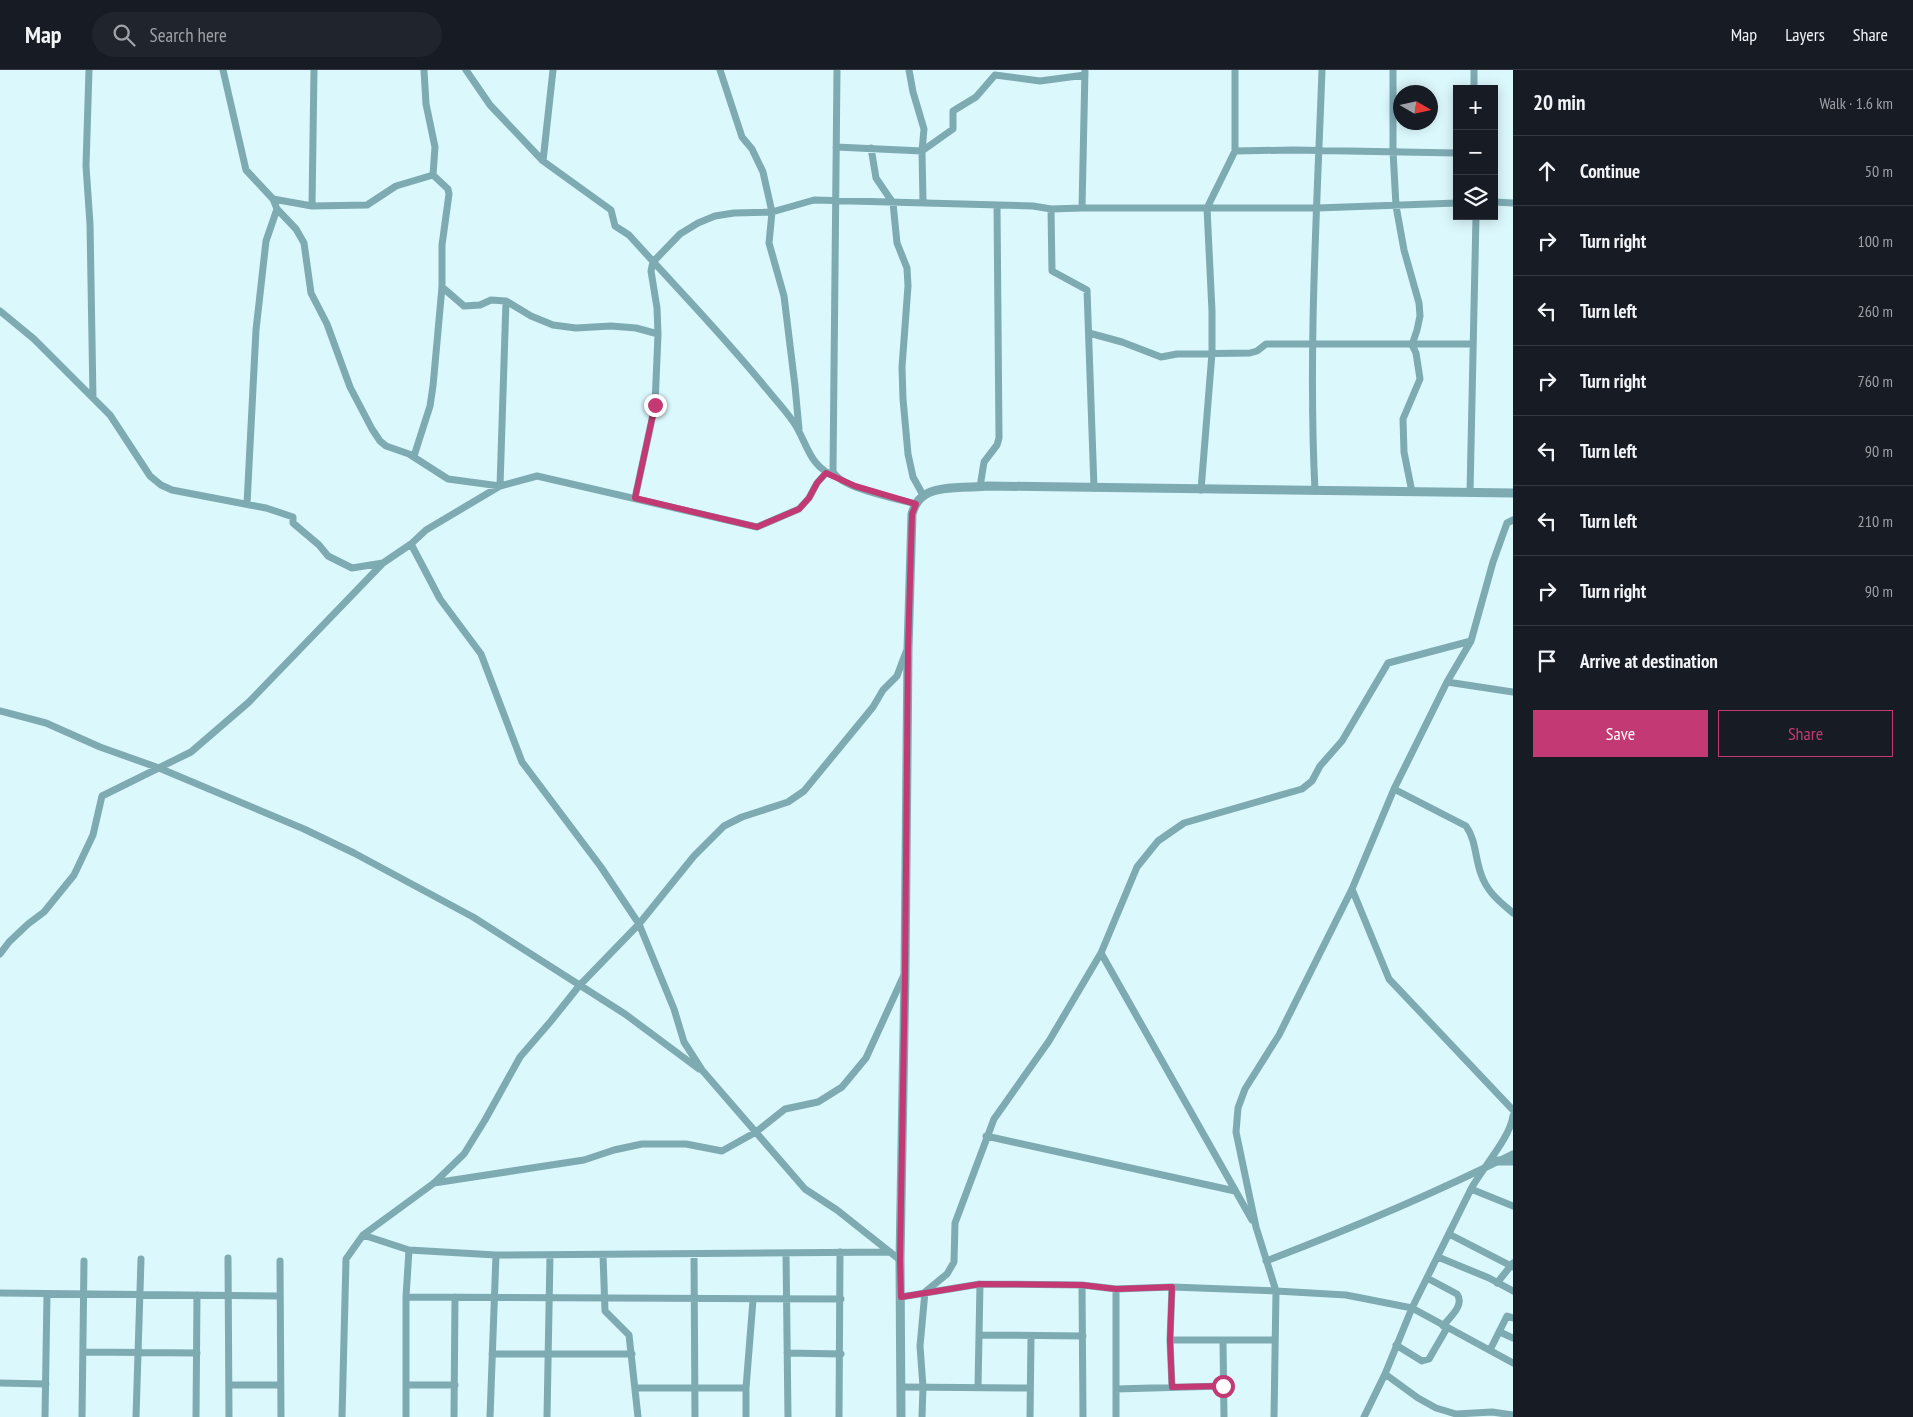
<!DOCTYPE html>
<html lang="en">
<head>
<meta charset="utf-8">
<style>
  body { margin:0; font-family:"PT Sans Narrow",sans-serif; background:#20242c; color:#f1f3f6 }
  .controls { position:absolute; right:15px; top:15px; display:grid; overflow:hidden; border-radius:0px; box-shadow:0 2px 12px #0003 }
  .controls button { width:45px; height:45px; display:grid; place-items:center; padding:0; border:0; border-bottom:1px solid #363941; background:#171b24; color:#f1f3f6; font:25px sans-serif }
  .compass { position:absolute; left:1393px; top:15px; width:45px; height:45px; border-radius:50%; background:#171b24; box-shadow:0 2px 12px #0003; rotate:99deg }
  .stop { position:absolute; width:15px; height:15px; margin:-11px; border:4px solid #c33973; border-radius:50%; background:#fff }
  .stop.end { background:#c33973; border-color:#fff; box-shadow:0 1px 5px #0008 }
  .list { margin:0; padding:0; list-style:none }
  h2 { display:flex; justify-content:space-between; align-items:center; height:65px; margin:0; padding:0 20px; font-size:21px }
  h2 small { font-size:16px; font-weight:400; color:#9ea1a6 }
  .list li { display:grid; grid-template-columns:32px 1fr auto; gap:15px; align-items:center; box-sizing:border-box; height:70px; padding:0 20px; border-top:1px solid #363941 }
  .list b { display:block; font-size:19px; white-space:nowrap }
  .list em { font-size:16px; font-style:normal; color:#9ea1a6 }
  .actions { display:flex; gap:10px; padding:15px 20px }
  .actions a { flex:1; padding:11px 0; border:1px solid #c33973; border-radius:0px; text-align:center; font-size:18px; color:#c33973 }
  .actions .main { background:#c33973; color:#fff }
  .icon { flex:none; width:28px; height:28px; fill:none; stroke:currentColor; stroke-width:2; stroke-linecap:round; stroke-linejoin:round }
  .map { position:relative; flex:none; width:1513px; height:1347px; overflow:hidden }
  header { display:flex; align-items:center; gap:30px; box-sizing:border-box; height:70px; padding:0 25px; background:#171b24; border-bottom:1px solid #363941 }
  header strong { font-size:24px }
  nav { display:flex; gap:28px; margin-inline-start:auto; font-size:18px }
  .search { width:350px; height:45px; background:#20242c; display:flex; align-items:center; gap:12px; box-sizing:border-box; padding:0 18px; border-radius:28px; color:#9ea1a6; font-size:19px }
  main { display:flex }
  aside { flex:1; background:#171b24 }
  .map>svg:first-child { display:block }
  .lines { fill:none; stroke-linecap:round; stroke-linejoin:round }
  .minor { stroke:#7eaab2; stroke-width:7 }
  .tertiary { stroke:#7eaab2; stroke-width:9 }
  .route { stroke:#c33973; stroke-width:6 }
</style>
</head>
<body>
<header>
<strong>Map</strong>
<div class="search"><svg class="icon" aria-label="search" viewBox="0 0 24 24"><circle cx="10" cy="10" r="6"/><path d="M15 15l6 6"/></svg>Search here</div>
<nav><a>Map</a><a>Layers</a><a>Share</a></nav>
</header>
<main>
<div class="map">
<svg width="1513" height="1347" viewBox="0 0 1513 1347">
  <rect width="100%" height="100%" fill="#dbf8fd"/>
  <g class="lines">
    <path class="minor" d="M89 0 86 96 90 154 93 328
      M223 0 246 100 273 129 277 139 296 159 304 173 311 223 327 254 350 317 372 359 380 371 386 376 409 384 448 409 500 416 537 406 757 457 799 439 809 428 817 413 826 403
      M466 0 490 35 543 91 611 140 615 156 629 165C673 214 719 261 761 312 771 325 783 337 792 350 807 370 808 397 835 406
      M720 0 742 67 752 79 763 102 772 142 769 173 784 226 795 316 799 359
      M837 0 833 401C839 418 898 429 916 434
      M909 0 913 22 924 59 922 81 923 132
      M1393 0V81L1396 136 1404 180 1419 233 1420 246 1417 260 1412 275 1416 283 1420 309 1403 349 1404 382 1412 422
      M1474 0V19
      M836 77 922 81 953 59V41L976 27 995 5 1040 11 1085 5
      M871 78 876 108 893 133 897 173 907 198 908 216 902 297 903 329 908 384 913 407 923 425
      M1235 81 1293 80 1457 83
      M543 91 553 0
      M273 129 312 136 367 135 396 116 433 105
      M1494 132 1513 133
      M312 136 314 0
      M1082 138 1085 0
      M1051 139 1052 201 1087 220 1094 418
      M442 217 464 236 480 235 491 230 506 231 531 246 553 255 576 258 611 256 636 258 658 264
      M0 241 34 269 110 345 150 406 161 415 172 420 266 438 293 447V453L319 475 328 486 352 498 383 493 411 474 426 460 500 416 506 231
      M1089 263 1122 272 1161 287 1177 284 1250 283 1257 281 1266 274H1473
      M414 386 430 336 433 316 442 217V175L449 124 448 119 433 105 435 77 426 34 424 0
      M980 417 984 392 997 375 999 368 997 135
      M1201 420 1212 283V241L1207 138 1235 81V0
      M1315 421C1308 280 1317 140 1322 0
      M1470 422 1476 146
      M635 428 655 335 658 264 657 238 651 201 653 192 680 164 698 153 715 146 734 143 772 142 814 130 1033 136 1051 139 1082 138H1317L1457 133
      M247 434 256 260 266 171 277 139
      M1513 450 1507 453 1493 492 1471 571 1447 612 1394 719 1352 819 1279 965 1245 1019 1238 1038 1236 1062 1256 1157 1276 1221 1346 1225 1412 1238 1513 1293
      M411 474 440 529 481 584 522 692 601 797 639 854 674 939 684 972 702 1000 805 1119 837 1140 900 1190
      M1447 612 1513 622
      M0 641 46 653 100 677 159 698 304 759 354 783 473 847 625 944 699 999
      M1394 719 1466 756C1476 770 1475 788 1481 804 1487 822 1499 831 1513 843
      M1352 819 1389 909 1513 1040
      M1101 883 1252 1150
      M0 884 9 872 28 854 44 842 74 805 93 765 102 726 191 682 249 632 383 493
      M986 1066 1235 1121
      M434 1113 584 1090 614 1080 642 1074H686L722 1081 756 1062 785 1039 818 1032 842 1017 866 988 904 905
      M1471 1119 1513 1136
      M1449 1164 1513 1197
      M363 1165 409 1180 496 1185 890 1182
      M786 1183 788 1347
      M694 1184 695 1347
      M603 1185 605 1241 629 1265 638 1347
      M1438 1187 1489 1208 1513 1221
      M228 1188 229 1347
      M280 1191 281 1347
      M1266 1191C1350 1159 1433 1124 1513 1084
      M1427 1208 1457 1224C1465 1235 1450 1247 1443 1256
      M1497 1213 1513 1193
      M1082 1215 1083 1347
      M1116 1219V1347
      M0 1223 280 1226
      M406 1227 841 1229
      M901 1227 980 1214 1082 1215 1116 1219 1172 1217 1276 1221 1274 1347
      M1500 1262 1513 1268
      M980 1265 1083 1266
      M1170 1270H1274
      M1223 1271 1224 1347
      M1396 1275 1422 1291 1429 1289 1447 1258
      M1490 1280 1507 1246 1513 1248
      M83 1282 197 1283
      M787 1283 841 1284
      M492 1284H632
      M1385 1304 1418 1328 1436 1338 1456 1344 1492 1342 1513 1345
      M0 1313 46 1314
      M229 1315H280
      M406 1315H455
      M901 1317 1030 1318
      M978 1317 980 1214
      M1172 1317 1170 1270 1172 1217
      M635 1318H746
      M1116 1319 1223 1316
      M45 1347 47 1224
      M82 1347 84 1191
      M136 1347 141 1189
      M196 1347 197 1225
      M342 1347 346 1189 363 1165 434 1113 464 1084 485 1050 520 987 551 951 579 916 639 854 694 786 724 756 742 747 788 732 804 721 873 637 883 620 897 606 906 582
      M406 1347V1227L409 1180
      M454 1347 455 1227
      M490 1347 496 1185
      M547 1347 550 1185
      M746 1347V1318L753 1230
      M839 1347 840 1182
      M922 1347 923 1317 920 1276 925 1222 947 1204 954 1192 955 1153 994 1049 1049 971 1101 883 1137 797 1158 771 1184 753 1302 719 1312 711 1320 696 1342 671 1388 593 1471 571
      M1030 1347 1031 1267
      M1364 1347 1385 1304 1412 1238 1471 1119C1483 1097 1510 1068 1513 1046"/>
    <path class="tertiary" d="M1498 1091H1513
      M901 1347 900 1190 905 903 908 579 912 444C914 437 917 431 922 427 934 415 971 418 988 416L1513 423"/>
  </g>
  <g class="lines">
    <path class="route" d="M655 335 635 428 757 457 799 439 809 428 817 413 826 403 855 416 916 434 912 444 908 579 905 903 900 1190 901 1227 980 1214 1082 1215 1116 1219 1172 1217 1170 1270 1172 1317 1223 1316"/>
  </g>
</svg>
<div class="controls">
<button>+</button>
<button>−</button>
<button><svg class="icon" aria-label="layers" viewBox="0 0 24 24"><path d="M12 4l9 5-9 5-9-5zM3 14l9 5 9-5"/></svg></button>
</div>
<svg class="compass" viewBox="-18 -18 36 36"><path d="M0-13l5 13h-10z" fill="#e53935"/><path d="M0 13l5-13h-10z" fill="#9ea1a6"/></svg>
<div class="stop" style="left:1223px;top:1316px"></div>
<div class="stop end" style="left:655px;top:335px"></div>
</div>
<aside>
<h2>20 min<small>Walk · 1.6 km</small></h2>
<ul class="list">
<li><svg class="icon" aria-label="ahead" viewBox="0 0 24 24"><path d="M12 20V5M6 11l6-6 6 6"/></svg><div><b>Continue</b></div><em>50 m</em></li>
<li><svg class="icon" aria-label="right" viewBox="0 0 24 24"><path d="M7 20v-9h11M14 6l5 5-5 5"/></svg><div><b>Turn right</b></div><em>100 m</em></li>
<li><svg class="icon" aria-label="left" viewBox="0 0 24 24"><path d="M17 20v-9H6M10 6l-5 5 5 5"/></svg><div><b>Turn left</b></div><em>260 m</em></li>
<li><svg class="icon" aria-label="right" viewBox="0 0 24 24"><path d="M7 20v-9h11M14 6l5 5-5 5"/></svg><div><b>Turn right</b></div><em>760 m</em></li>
<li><svg class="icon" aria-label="left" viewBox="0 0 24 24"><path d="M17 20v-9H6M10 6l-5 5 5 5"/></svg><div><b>Turn left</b></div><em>90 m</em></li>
<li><svg class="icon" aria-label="left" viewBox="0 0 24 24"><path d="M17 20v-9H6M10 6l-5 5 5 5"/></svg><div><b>Turn left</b></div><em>210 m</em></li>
<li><svg class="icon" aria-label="right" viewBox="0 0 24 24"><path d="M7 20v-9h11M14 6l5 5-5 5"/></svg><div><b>Turn right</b></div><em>90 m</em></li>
<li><svg class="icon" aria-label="arrive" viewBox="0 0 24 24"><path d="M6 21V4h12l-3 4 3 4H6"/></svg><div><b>Arrive at destination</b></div></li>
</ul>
<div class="actions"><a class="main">Save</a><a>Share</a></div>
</aside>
</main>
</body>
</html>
